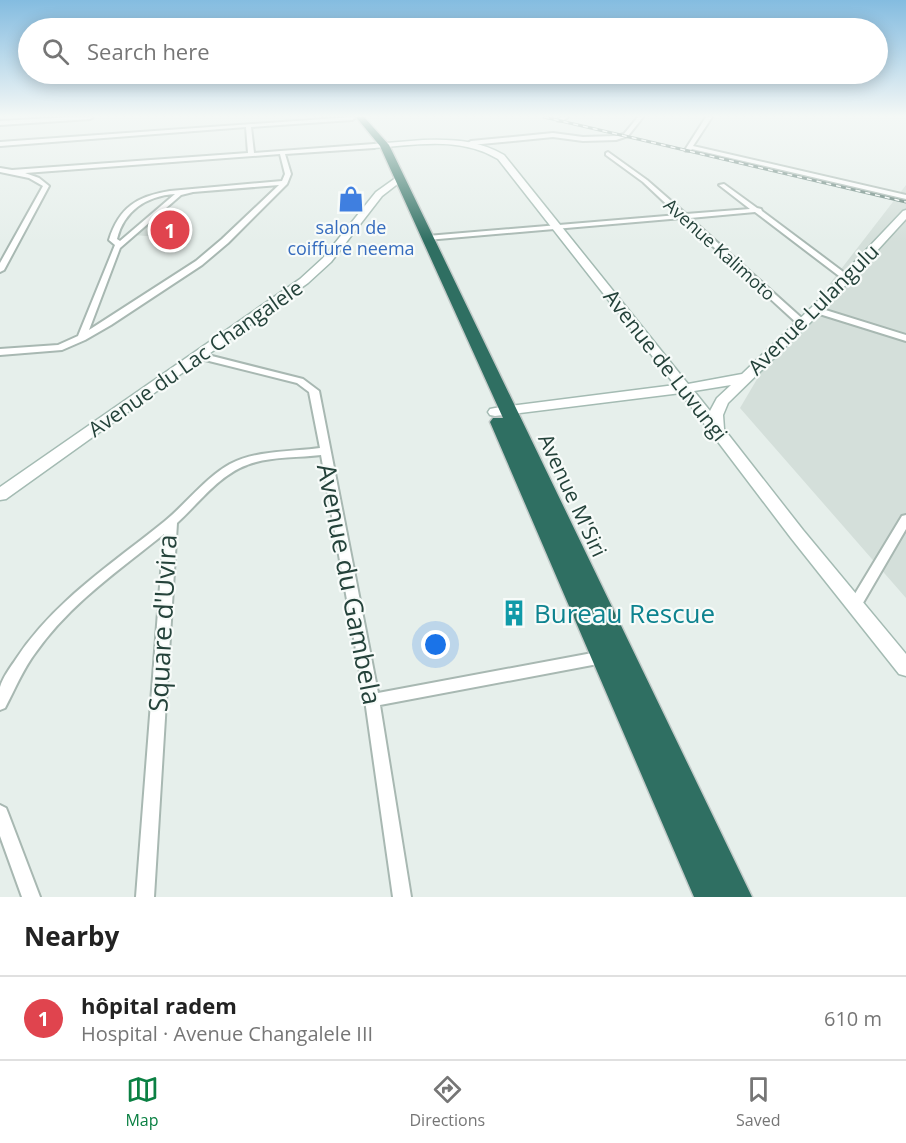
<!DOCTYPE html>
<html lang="en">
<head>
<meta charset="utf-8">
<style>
  body { margin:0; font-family:"Open Sans",sans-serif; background:#f2f2f2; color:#222 }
  .you { position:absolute; left:436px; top:645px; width:21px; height:21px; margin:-15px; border:4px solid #fff; border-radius:50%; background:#1a73e8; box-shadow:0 0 0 9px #1a73e833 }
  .badge { display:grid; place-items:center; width:39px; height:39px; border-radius:50%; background:#0b8043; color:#fff; font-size:20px; font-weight:700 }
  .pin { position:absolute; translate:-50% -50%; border:3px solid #fff; box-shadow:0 2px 6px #0006 }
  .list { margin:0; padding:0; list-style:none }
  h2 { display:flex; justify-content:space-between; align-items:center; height:78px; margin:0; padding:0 24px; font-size:26px }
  h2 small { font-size:20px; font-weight:400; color:#767676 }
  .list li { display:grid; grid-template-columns:39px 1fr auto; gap:18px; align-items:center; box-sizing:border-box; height:84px; padding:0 24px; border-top:2px solid #e0e0e0 }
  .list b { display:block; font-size:22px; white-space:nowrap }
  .list p { margin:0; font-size:20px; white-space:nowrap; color:#767676 }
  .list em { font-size:20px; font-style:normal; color:#767676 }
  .icon { flex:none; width:33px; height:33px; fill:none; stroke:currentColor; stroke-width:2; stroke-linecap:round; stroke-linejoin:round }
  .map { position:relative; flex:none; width:906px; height:897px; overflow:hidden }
  .search { position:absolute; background:#fff; box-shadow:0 3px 15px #0003; left:18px; right:18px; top:18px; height:66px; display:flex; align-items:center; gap:15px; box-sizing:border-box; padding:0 21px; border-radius:33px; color:#767676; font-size:22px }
  .sheet { height:162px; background:#fff }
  nav { display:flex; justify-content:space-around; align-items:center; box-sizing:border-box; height:84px; border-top:2px solid #e0e0e0; background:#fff; font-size:16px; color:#767676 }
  nav a { display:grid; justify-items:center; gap:3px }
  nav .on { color:#0b8043 }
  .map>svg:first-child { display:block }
  .built { fill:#d4dfda }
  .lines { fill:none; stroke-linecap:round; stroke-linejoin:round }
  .street-casing { stroke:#a8b8b2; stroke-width:4 }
  .secondary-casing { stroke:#a4bbb3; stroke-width:3 }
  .highway-casing { stroke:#c2cac8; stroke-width:3 }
  .street { fill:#fff; fill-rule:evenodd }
  .secondary { fill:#fff; fill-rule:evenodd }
  .highway { fill:#2f6f62; fill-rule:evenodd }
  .rail-casing { stroke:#5f7d75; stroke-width:3 }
  .rail { stroke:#f7fbf9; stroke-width:1.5; stroke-dasharray:5; stroke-linecap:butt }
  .labels { text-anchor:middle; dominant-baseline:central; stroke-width:4.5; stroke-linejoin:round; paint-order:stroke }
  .far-shop-label { font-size:18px; fill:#366cbe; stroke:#f7fbf9 }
  .far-street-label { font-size:18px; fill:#24423a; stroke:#f7fbf9 }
  .street-label { font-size:21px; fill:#24423a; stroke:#f7fbf9 }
  .near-street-label { font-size:26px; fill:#24423a; stroke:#f7fbf9 }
  .near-culture-label { font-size:26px; fill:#0d838f; stroke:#f7fbf9; text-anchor:start }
</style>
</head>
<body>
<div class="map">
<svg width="906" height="897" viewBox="0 0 906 897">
  <rect width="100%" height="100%" fill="#e6efeb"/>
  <path class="built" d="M906 185V598L740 408 760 374Z
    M147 223 184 226 170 238 134 235Z"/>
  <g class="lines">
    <g class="street-casing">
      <path id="street" d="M73 117H93L90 119 0 125V121Z
        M353 117 355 118 352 120 251 127 254 153 374 144 377 146 374 148 285 154 291 174 287 184 228 243 202 265 111 325 85 340 62 350 0 355V349L58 345 78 336 115 245 109 240C119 207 138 196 170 191L282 181 285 174 280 154 25 173 39 178 49 186 4 270 0 272V263L43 186 29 178 0 172V168L12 170 248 153 246 127 0 146V142ZM279 185 222 239 196 261 89 330 120 248 181 195 193 192ZM175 194 120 241 117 239C124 211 146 196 175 194Z
        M562 117H568L562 121H558V119Z
        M638 117H643L628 136 616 140 583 141 553 137 471 145 468 143 471 141 553 133 583 137 616 136 624 134Z
        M706 117H712L693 146 906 195V199L692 149 690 151H686L685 150Z
        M608 152 647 180 686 214 750 209 719 185 724 184 757 208 761 209 762 211 850 277 846 279H843L755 212 690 218 805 321V325H799L682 218 427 240 423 238 427 236 678 215 643 182 606 155V153Z
        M813 308H819L906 335V341L813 312Z
        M200 353 303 379 319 391 378 693 603 651 608 653 610 657 608 661 603 663 380 705 411 897H393L365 700 321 455C297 458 270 456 247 465 219 475 199 503 177 523L154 897H136L164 534C119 570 70 604 36 652 23 669 15 689 5 708L0 710C0 703 0 694 0 687 3 677 10 668 16 659 54 601 112 564 165 521 187 503 205 478 230 464 257 450 290 452 320 448L309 392 297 383 197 358 195 356Z
        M906 515V529L860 608 855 610 850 608 848 605 850 602 902 516Z
        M0 805 6 808 8 813 40 897H22L0 836Z"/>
    </g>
    <g class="secondary-casing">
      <path id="secondary" d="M423 140C452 139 478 140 504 155L688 384 742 374 812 307 903 211 906 210V219L820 313 728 403 723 415 724 429 803 530 906 654V676L899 674 791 538 681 393 495 416 490 415 488 412 490 409 495 408 675 385 498 159C460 136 416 145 374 148L370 146 374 144ZM731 385 717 398 710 411 694 391Z
        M397 177 404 179 382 196 331 262 308 283 6 499 0 500V487L300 279 323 258 376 192Z"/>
    </g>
    <g class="highway-casing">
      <path id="highway" d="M356 117H364L389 145 752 897H694L490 422 493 418H503L380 146Z"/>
    </g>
    <use href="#street" class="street"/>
    <use href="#secondary" class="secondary"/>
    <use href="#highway" class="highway"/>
    <g class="rail-casing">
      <path id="rail" d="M544 117 906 202"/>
    </g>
    <use href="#rail" class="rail"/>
  </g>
  <linearGradient id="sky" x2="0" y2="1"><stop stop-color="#84bce0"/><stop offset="0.48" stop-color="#f4f8f6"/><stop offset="1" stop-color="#f4f8f6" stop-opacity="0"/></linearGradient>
  <rect width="906" height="242" fill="url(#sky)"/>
  <defs>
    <g id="shop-bare" transform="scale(2.07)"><path d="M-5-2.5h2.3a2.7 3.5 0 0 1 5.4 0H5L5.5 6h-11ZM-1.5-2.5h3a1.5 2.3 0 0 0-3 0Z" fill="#3f7fe0" stroke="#f7fbf9" stroke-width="2.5" paint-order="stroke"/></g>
    <g id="building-bare" transform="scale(2.07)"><path d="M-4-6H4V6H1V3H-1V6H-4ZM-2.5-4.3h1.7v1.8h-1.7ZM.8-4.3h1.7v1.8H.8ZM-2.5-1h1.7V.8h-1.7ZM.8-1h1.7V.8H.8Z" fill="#0f9aa8" stroke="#f7fbf9" stroke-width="2.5" paint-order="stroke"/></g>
  </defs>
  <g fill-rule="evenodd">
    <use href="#shop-bare" x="351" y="199"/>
    <use href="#building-bare" x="514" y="613"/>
  </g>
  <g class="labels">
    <g class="far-shop-label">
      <text x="351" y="227">salon de<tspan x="351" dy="21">coiffure neema</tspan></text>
    </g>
    <g class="far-street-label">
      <text transform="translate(720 249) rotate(42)">Avenue Kalimoto</text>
    </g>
    <g class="street-label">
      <text transform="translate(813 309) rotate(-45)">Avenue Lulangulu</text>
      <text transform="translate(195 358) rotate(-35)">Avenue du Lac Changalele</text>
      <text transform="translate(666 365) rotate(52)">Avenue de Luvungi</text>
      <text transform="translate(573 495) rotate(65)">Avenue M'Siri</text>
    </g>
    <g class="near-street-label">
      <text transform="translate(350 584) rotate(79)">Avenue du Gambela</text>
      <text transform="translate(162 623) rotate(-87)">Square d'Uvira</text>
    </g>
    <g class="near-culture-label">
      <text x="534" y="613">Bureau Rescue</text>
    </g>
  </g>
</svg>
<div class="you"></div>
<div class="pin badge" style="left:170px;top:230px;background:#e0444e">1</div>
<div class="search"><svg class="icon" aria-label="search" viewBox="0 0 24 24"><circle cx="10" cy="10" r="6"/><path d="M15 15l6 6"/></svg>Search here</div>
</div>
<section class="sheet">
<h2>Nearby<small></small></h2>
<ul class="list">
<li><span class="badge" style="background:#e0444e">1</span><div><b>hôpital radem</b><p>Hospital · Avenue Changalele III</p></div><em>610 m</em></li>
</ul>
</section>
<nav>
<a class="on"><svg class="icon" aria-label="map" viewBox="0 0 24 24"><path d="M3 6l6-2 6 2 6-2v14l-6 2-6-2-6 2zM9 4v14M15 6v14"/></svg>Map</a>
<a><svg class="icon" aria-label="directions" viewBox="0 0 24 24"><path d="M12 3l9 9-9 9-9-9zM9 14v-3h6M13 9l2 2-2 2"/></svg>Directions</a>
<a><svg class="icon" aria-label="saved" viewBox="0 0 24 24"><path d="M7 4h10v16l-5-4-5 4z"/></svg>Saved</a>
</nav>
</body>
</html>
